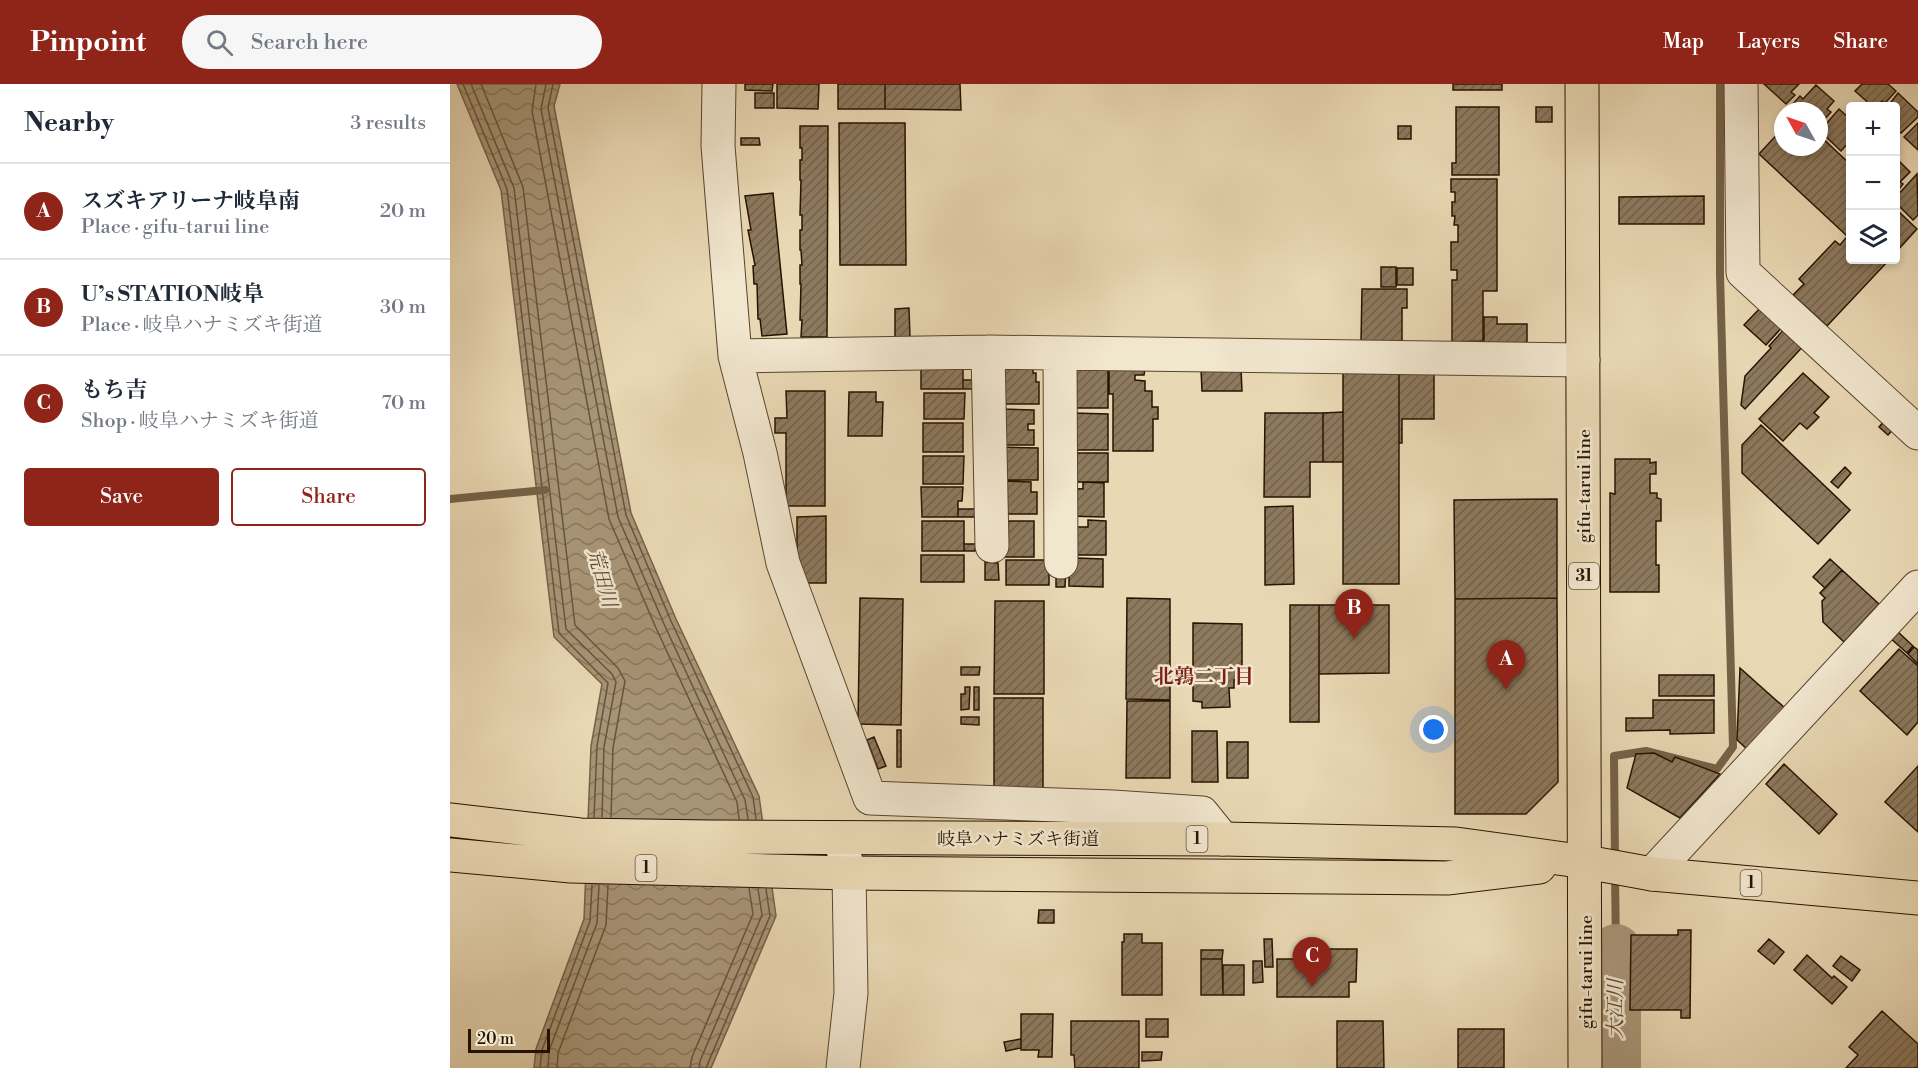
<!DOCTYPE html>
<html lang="en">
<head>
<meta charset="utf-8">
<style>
  body { margin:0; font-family:"Libre Bodoni","Noto Serif JP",serif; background:#f6f6f7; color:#1f2937 }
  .controls { position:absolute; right:18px; top:18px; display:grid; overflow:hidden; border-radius:6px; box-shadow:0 3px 9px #0003 }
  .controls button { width:54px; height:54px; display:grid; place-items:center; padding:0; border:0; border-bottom:2px solid #e0e1e3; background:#fff; color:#1f2937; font:30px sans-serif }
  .compass { position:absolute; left:1324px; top:18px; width:54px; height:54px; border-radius:50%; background:#fff; box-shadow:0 3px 9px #0003; rotate:310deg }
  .scale { position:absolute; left:18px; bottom:15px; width:82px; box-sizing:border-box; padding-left:6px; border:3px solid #291300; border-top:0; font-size:16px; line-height:21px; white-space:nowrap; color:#291300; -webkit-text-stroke:4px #f1e6ce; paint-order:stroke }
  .you { position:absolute; left:984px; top:646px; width:21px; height:21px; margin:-15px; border:4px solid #fff; border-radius:50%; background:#1a73e8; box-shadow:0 0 0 9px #1a73e833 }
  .badge { display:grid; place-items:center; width:39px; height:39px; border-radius:50%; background:#8f2418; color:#fff; font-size:20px; font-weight:700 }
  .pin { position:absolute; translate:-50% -50px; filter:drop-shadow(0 2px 3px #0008) }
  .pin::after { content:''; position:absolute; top:32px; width:21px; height:18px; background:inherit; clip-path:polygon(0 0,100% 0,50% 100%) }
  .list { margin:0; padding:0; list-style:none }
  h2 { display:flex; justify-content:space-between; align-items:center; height:78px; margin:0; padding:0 24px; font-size:26px }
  h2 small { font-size:20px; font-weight:400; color:#747a83 }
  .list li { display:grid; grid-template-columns:39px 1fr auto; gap:18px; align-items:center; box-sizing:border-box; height:96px; padding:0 24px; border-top:2px solid #e0e1e3 }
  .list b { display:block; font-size:22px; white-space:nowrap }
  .list p { margin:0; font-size:20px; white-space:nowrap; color:#747a83 }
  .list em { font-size:20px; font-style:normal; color:#747a83 }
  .actions { display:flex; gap:12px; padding:18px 24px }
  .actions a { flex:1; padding:14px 0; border:2px solid #8f2418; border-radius:6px; text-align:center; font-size:21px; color:#8f2418 }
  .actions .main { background:#8f2418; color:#fff }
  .icon { flex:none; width:33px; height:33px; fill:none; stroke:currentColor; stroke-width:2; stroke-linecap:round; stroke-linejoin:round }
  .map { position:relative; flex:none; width:1468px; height:984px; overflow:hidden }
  header { display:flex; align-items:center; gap:36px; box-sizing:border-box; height:84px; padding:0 30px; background:#8f2418; color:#fff }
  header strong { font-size:28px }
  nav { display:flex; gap:33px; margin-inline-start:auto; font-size:21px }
  .search { width:420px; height:54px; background:#f6f6f7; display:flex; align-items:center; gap:15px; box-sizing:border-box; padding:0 21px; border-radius:33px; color:#747a83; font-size:22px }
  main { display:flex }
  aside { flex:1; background:#fff }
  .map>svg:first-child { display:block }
  .water { fill:url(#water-waves); stroke:#756147; stroke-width:1.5 }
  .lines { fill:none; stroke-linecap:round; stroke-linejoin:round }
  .shore { stroke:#68543c; stroke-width:1.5 }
  .stream { stroke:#756147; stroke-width:8 }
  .river { stroke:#a89577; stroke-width:50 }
  .building { fill:url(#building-hatch); stroke:#291300; stroke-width:1.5 }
  .minor-casing { stroke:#59442d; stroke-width:35 }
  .primary-casing { stroke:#291300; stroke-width:35 }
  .minor { stroke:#f1e6ce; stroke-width:33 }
  .primary { stroke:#e9d8b4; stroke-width:33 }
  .labels { text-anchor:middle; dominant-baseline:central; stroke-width:5; stroke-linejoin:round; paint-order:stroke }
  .shield { fill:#f1e6ce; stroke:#65523e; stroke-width:1.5 }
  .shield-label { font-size:16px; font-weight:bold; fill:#291300 }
  .street-label { font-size:18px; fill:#291300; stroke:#f1e6ce }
  .water-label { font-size:20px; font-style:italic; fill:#5c4730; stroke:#f1e6ce }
  .neighbourhood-label { font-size:20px; font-weight:bold; fill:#7a1f14; stroke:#f1e6ce }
</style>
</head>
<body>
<header>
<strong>Pinpoint</strong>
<div class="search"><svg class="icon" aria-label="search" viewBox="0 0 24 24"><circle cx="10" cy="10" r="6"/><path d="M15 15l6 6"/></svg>Search here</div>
<nav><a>Map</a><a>Layers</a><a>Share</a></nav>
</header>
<main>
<aside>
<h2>Nearby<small>3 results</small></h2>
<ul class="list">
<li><span class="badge">A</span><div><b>スズキアリーナ岐阜南</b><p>Place · gifu-tarui line</p></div><em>20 m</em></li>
<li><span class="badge">B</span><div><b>U’s STATION岐阜</b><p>Place · 岐阜ハナミズキ街道</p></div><em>30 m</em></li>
<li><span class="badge">C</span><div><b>もち吉</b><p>Shop · 岐阜ハナミズキ街道</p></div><em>70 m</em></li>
</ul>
<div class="actions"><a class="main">Save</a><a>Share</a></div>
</aside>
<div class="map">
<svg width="1468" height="984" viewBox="0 0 1468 984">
  <defs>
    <pattern id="water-waves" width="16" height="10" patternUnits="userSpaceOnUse" patternTransform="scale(1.5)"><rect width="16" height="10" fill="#a89577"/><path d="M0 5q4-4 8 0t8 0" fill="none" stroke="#89785f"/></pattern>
    <pattern id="building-hatch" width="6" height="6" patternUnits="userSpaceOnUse" patternTransform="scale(1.5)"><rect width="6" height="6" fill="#8d795e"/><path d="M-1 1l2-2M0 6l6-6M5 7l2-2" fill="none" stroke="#73624b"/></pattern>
  </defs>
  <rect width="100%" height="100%" fill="#e9d8b4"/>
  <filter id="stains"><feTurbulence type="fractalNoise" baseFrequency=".00333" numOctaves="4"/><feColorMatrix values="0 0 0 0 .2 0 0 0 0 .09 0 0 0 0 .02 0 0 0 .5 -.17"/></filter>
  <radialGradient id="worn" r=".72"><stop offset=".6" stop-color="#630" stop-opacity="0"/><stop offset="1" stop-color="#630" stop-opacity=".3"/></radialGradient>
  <path class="water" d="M7 0H110L104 22 181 429 226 535 309 712 326 832 261 984H84L86 965 134 835 141 662 152 600 104 553 51 106Z"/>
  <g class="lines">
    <path class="shore" d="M13 0 57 105 109 549 158 599 147 662 144 733
      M21 0 64 104 116 545 162 590 166 598 154 663 152 733
      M31 0 73 103 125 541 168 584 175 597 163 664 161 733
      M86 0 82 27 159 435 206 544 287 718 289 735
      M96 0 91 25 168 433 214 540 295 716 298 735
      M103 0 98 24 176 431 221 537 303 713 306 735
      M90 984 92 966 140 837 142 801
      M98 984 99 967 147 839 149 801
      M107 984 108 969 156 841 158 801
      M240 984 242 973 303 830 299 804
      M249 984 250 977 312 831 308 805
      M256 984 320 832 316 805"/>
    <path class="stream" d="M0 415 95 406
      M1165 776 1164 672 1196 667 1267 685 1283 663 1270 191V0
      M1165 789 1166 865"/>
    <path class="river" d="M1166 865V984"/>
  </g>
  <path class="building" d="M295 0H323L322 7 295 6Z
    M327 0H369L368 25 327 24Z
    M388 0H435V25H388Z
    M435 0H510L511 26 435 25Z
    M1003 0H1052V6H1003Z
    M1314 0H1349L1341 8 1345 11 1336 20Z
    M1412 0H1438L1446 7 1435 19 1432 17 1427 22H1422L1405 7Z
    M1366 1 1384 17 1377 25 1381 28 1369 41V27H1353L1350 25 1348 27 1342 21 1350 12 1353 15Z
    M305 9H324V24H305Z
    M1448 9 1468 28V33L1451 49 1446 46V22H1438Z
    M1006 23H1049V91H1002V79H1006Z
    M1086 23H1102V38H1086Z
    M1389 25 1400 35V57L1391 67 1370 47Z
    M389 39H455L456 181H390Z
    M1468 39V66L1454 53Z
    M350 42H378L377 253H351L352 236H350L351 200H350V181H352L351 166H350V146H352V131H350L351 96H350V76H352V64H350Z
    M948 42H961V55H948Z
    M1333 44V63H1369V51L1400 80V147L1396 151 1309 70Z
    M291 54H309L310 61H291Z
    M1446 74 1460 88 1450 98 1453 100 1446 109Z
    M1467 90 1468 131 1463 136 1446 119V113Z
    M1001 95H1047V207H1033V257L1002 258V196H1007V186H1001V158H1008V141H1004L1005 132H1002V118H1005V108H1001Z
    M323 109 337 250 312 252 310 235H308L307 200H304L303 182 305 181 298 146H301L295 112Z
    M1254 112V140H1169V113Z
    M1446 125 1467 145 1446 168Z
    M1400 149V176H1439L1377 242 1343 211 1354 200 1349 195 1385 157 1390 161Z
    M931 183H946V203H931Z
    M947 184H963V201H947Z
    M912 205H957V224H952V258H911Z
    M1314 220 1335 240 1316 261 1294 241Z
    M459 224 460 253H445V225Z
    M1034 233H1047V240H1077V260H1034Z
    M1337 242 1356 259 1295 325 1291 321 1295 292 1321 264 1319 262Z
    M549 282 583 283V289H586V298H589V320H548Z
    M471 283H513V305H471Z
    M893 283H949V500H893Z
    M621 285H658V324H623Z
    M659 285H695L694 291H685V296L695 297V307H702V323H708V335H703V367H663V310H659Z
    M751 285H791L792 307H752Z
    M949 287H984V335H952V359H949Z
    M1353 289 1379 313 1364 329 1369 333 1357 345 1350 339 1333 357 1309 335Z
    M513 296H526V305H513Z
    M336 307H375V422H336V349H325V334H337Z
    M399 308H426V318H433L432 352H398Z
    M474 309H515L514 335H474Z
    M549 325 584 326V340H578V346H584V361H549Z
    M893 328V378H873V329Z
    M622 329 658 330V366H622Z
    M815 329H873V378H860V413H814Z
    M1436 335 1445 343 1438 351 1429 343Z
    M473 339H513V368H473Z
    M1311 341 1400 426 1368 460 1292 389V361Z
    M548 363 588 364V396H549Z
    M624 369H658V398H624Z
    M473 372H514L513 400H473Z
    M1165 375H1200V379L1206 378V390H1200V409H1207V414L1211 415V437H1206V481H1209V508H1160V409L1165 410Z
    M1395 383 1401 389 1388 404 1381 398Z
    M548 397 581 398V408H587V430H548Z
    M633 398 654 399V433L616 432V404L633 405Z
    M471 403H513L512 417H508V433H472Z
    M1107 415V514L1005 515 1004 416Z
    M843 422 844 500 815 501V423Z
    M508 425H526V433H508Z
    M376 432V499H347V433Z
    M638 436 656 437V471H619L620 443H638Z
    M472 437H514V467H472Z
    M548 437H584V473H548Z
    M514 460H526L525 467H514Z
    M471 471H514V498H471Z
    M626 474 653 475V503L619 502V479Z
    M1380 475 1392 486 1375 504 1363 493Z
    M556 476H599V501H556Z
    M535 478 548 479 549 496H535Z
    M606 484H616L615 503H606Z
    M1392 486 1429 520 1394 558 1373 538 1372 517 1375 514 1370 509Z
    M410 514 453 515 451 641 408 640Z
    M677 514 720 515V616L676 615Z
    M1107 514 1108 698 1076 730H1005V515Z
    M545 517H594V610H544Z
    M840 521H869V638H840Z
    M869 521H939V589L869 590Z
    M743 539 792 540V595L784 596V604H779L780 623 752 624V618L743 617Z
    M1446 546 1463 562 1457 569 1439 553Z
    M1464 563 1468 566V580L1458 570Z
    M1449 565 1468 582V638L1457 651 1410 607Z
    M511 583H530L529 591H511Z
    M1290 584 1336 625 1298 666 1287 656Z
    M1209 591H1264V612H1209Z
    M515 603H520L519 625 511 626V610H515Z
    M524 603H529V626H524Z
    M544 614H593V708H544Z
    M1203 616H1264V649L1220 650V646L1176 647V634H1203Z
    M677 617H720V694H676Z
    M511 633H529V641L511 640Z
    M447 646H451V683H447Z
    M742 647H767L768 698H742Z
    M424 653 436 682 428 685 417 656Z
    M777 658H798V694H777Z
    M1204 669 1222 678 1225 673 1270 690 1230 734 1177 704 1186 670Z
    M1334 680 1387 730 1369 750 1316 700Z
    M1468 682V748L1435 718Z
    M589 826H604V839H588Z
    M1228 846H1241L1240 934H1231V926H1180L1181 851H1228Z
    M674 850H692V859H712V911H672V858H674Z
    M814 855H822L823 883H815Z
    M1319 855 1334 868 1324 880 1308 867Z
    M845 865H907L906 898H899V913H827V875H845Z
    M751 866H773L772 875H751Z
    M1357 871 1382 894 1384 892 1397 903 1382 920 1344 886Z
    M1391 872 1410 886 1402 897 1383 882Z
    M751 875H772L773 911H751Z
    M803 877H812L813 898 803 899Z
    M773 881H794V911H773Z
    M1432 927 1468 960V984H1396L1408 971 1399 963Z
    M571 930H603L602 973H588L589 966H571Z
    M696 935H718V953H696Z
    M621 937H689V984H625L624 971H621Z
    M887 937H933L934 984H887Z
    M1008 945H1054V984H1008Z
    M571 955V964L556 967 554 958Z
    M692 968H712L711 976 692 977Z"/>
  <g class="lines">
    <g class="minor-casing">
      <path id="minor" d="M269 0 268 62 285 272 310 369 333 479 420 714 663 723 752 729 773 755
        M1291 0 1293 188 1468 349
        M538 268 542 462
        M610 270 611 478
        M285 272 538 268 1133 276
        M390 754 399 789 401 909 393 984
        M1202 790 1468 503"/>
    </g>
    <g class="primary-casing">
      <path id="primary" d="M1132 0 1135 984
        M0 736 130 751 259 753 773 755 1006 760 1136 778 1202 790 1468 814
        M0 771 121 782 399 789 997 794 1089 783"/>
    </g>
    <use href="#minor" class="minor"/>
    <use href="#primary" class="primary"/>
  </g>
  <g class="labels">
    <g class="shield">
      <rect x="1119" y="479" width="30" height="26" rx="4.5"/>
      <rect x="736.5" y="742" width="21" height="26" rx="4.5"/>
      <rect x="185.5" y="771" width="21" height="26" rx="4.5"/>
      <rect x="1290.5" y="786" width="21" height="26" rx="4.5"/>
    </g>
    <g class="shield-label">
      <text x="1134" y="492">31</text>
      <text x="747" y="755">1</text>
      <text x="196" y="784">1</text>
      <text x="1301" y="799">1</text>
    </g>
    <g class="street-label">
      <text transform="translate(1134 402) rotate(-90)">gifu-tarui line</text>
      <text x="568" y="755">岐阜ハナミズキ街道</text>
      <text transform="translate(1136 888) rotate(-90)">gifu-tarui line</text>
    </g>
    <g class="water-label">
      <text transform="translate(151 494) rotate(74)">荒田川</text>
      <text transform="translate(1166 925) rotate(-90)">大江川</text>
    </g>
    <g class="neighbourhood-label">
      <text x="754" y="593">北鶉二丁目</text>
    </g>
  </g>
  <rect width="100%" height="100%" filter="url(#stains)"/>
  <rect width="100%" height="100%" fill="url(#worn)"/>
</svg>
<div class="controls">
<button>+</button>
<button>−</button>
<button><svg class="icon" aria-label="layers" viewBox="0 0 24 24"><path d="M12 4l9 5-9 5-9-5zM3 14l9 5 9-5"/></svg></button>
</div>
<svg class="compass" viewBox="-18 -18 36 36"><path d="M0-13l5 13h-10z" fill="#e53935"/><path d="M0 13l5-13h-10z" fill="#747a83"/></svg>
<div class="scale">20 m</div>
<div class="you"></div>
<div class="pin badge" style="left:1056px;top:606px">A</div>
<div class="pin badge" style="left:904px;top:555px">B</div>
<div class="pin badge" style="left:862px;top:903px">C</div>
</div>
</main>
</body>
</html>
